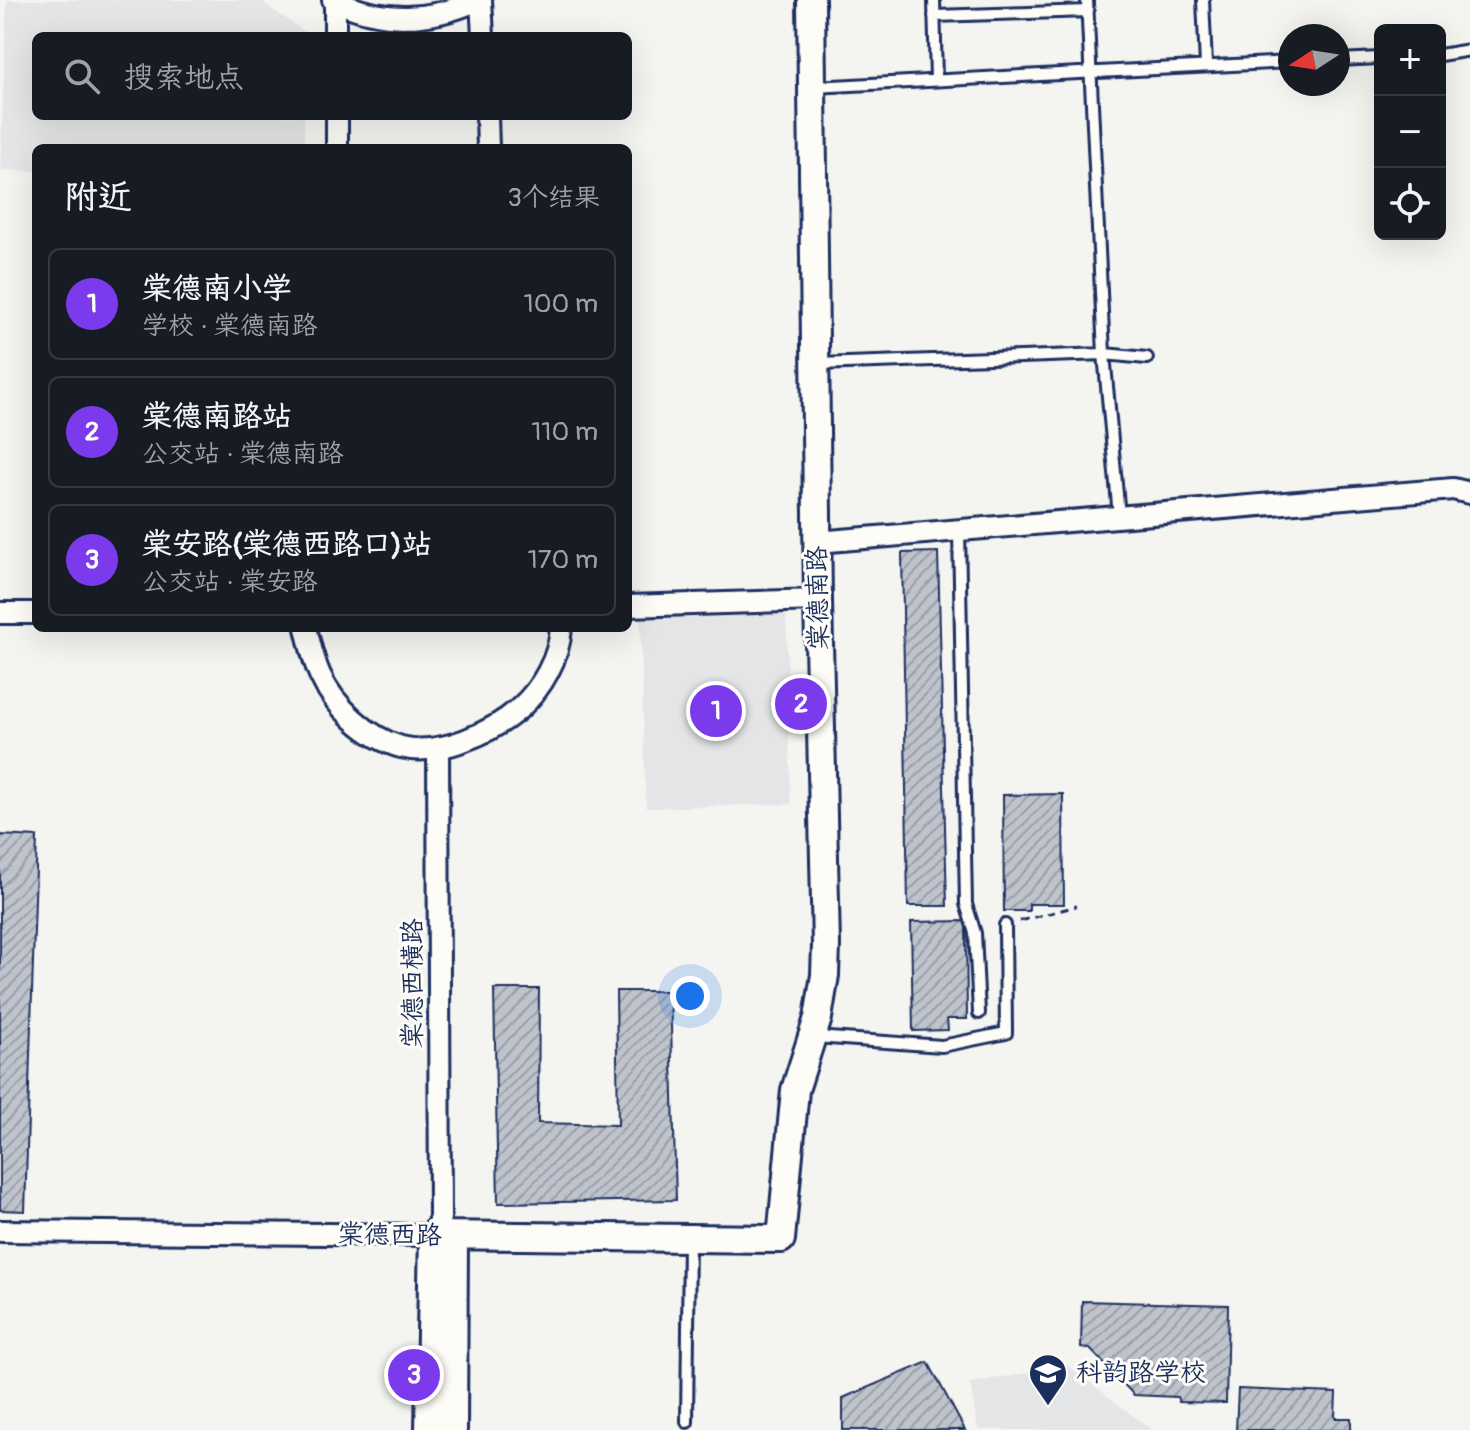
<!DOCTYPE html>
<html lang="zh">
<head>
<meta charset="utf-8">
<style>
  body { margin:0; font-family:Pangolin,"LXGW WenKai TC",sans-serif; background:#242831; color:#f1f3f6 }
  .controls { position:absolute; right:24px; top:24px; display:grid; overflow:hidden; border-radius:12px; box-shadow:0 8px 32px #0002 }
  .controls button { width:72px; height:72px; display:grid; place-items:center; padding:0; border:0; border-bottom:2px solid #363941; background:#171b24; color:#f1f3f6; font:40px sans-serif }
  .compass { position:absolute; left:1278px; top:24px; width:72px; height:72px; border-radius:50%; background:#171b24; box-shadow:0 8px 32px #0002; rotate:258deg }
  .you { position:absolute; left:690px; top:996px; width:28px; height:28px; margin:-20px; border:6px solid #fff; border-radius:50%; background:#1a73e8; box-shadow:0 0 0 12px #1a73e833 }
  .badge { display:grid; place-items:center; width:52px; height:52px; border-radius:50%; background:#7c3aed; color:#fff; font-size:26px; font-weight:700 }
  .pin { position:absolute; translate:-50% -50%; border:4px solid #fff; box-shadow:0 2px 8px #0006 }
  .list { margin:0; padding:0; list-style:none }
  h2 { display:flex; justify-content:space-between; align-items:center; height:104px; margin:0; padding:0 32px; font-size:34px }
  h2 small { font-size:26px; font-weight:400; color:#9ea1a6 }
  .list li { display:grid; grid-template-columns:52px 1fr auto; gap:24px; align-items:center; box-sizing:border-box; height:112px; margin:0 16px 16px; padding:0 16px; border:2px solid #363941; border-radius:12px }
  .list b { display:block; font-size:30px; white-space:nowrap }
  .list p { margin:0; font-size:26px; white-space:nowrap; color:#9ea1a6 }
  .list em { font-size:26px; font-style:normal; color:#9ea1a6 }
  .icon { flex:none; width:44px; height:44px; fill:none; stroke:currentColor; stroke-width:2; stroke-linecap:round; stroke-linejoin:round }
  .map { position:relative; flex:none; width:1470px; height:1430px; overflow:hidden }
  .search { position:absolute; background:#171b24; box-shadow:0 8px 32px #0002; left:32px; top:32px; width:600px; height:88px; display:flex; align-items:center; gap:20px; box-sizing:border-box; padding:0 28px; border-radius:12px; color:#9ea1a6; font-size:30px }
  .panel { position:absolute; background:#171b24; box-shadow:0 8px 32px #0002; left:32px; top:144px; width:600px; height:488px; border-radius:12px }
  .map>svg:first-child { display:block }
  .built { fill:#e4e5e6 }
  .building { fill:url(#building-hatch); stroke:#1b2f5e; stroke-width:2 }
  .lines { fill:none; stroke-linecap:round; stroke-linejoin:round }
  .service-casing { stroke:#1b2f5e; stroke-width:16 }
  .minor-casing { stroke:#1b2f5e; stroke-width:26 }
  .tertiary-casing { stroke:#1b2f5e; stroke-width:32 }
  .path { stroke:#1b2f5e; stroke-width:3; stroke-dasharray:8 6; stroke-linecap:butt }
  .service { stroke:#fdfcf7; stroke-width:10 }
  .minor { stroke:#fdfcf7; stroke-width:20 }
  .tertiary { stroke:#fdfcf7; stroke-width:26 }
  .labels { text-anchor:middle; dominant-baseline:central; stroke-width:6; stroke-linejoin:round; paint-order:stroke }
  .street-label { font-size:26px; fill:#1b2f5e; stroke:#fdfcf7 }
  .poi-label { font-size:26px; fill:#1b2f5e; stroke:#fdfcf7; text-anchor:start }
</style>
</head>
<body>
<div class="map">
<svg width="1470" height="1430" viewBox="0 0 1470 1430">
  <defs>
    <pattern id="building-hatch" width="6" height="6" patternUnits="userSpaceOnUse" patternTransform="scale(2)"><rect width="6" height="6" fill="#bfc3cc"/><path d="M-1 1l2-2M0 6l6-6M5 7l2-2" fill="none" stroke="#9a9fa9"/></pattern>
  </defs>
  <rect width="100%" height="100%" fill="#f4f4f1"/>
  <filter id="ink" filterUnits="userSpaceOnUse"><feTurbulence type="fractalNoise" baseFrequency=".0125" numOctaves="2"/><feDisplacementMap in="SourceGraphic" scale="16" xChannelSelector="R" yChannelSelector="G"/><feConvolveMatrix kernelMatrix="1 2 1 2 8 2 1 2 1" color-interpolation-filters="sRGB"/></filter>
  <g filter="url(#ink)">
    <path class="built" d="M7 0H263L266 5 305 32V36H36V116H304V148H36V171L0 170Z
      M786 614 791 804 646 808 640 617Z
      M1068 1366 1152 1430H978L970 1383Z"/>
    <path class="building" d="M938 552 947 906H908L902 553Z
      M1063 794 1064 904H1029V911H1004L1003 795Z
      M0 835 37 837 25 1211 0 1210Z
      M966 921 967 1019H947L948 1030 913 1031 911 922Z
      M494 989H539L538 1123 618 1125 616 991H670L676 1200 498 1203Z
      M1082 1301 1228 1305 1226 1403 1179 1402 1177 1397 1134 1395 1090 1349 1081 1348Z
      M928 1362 965 1430H843V1398Z
      M1238 1389 1336 1393 1335 1418H1351V1430H1236Z"/>
    <g class="lines">
      <g class="service-casing">
        <path id="service" d="M934 0 936 80
          M1087 0 1104 354 1119 516
          M1203 0 1206 66
          M934 16 1088 11
          M1440 55 1470 50
          M1338 60 1380 58
          M814 87 1290 62
          M818 364 1104 354 1147 358
          M959 530 966 904 975 933 979 1013
          M815 1037 942 1046 1006 1033 1005 925
          M687 1422 689 1240"/>
      </g>
      <g class="minor-casing">
        <path id="minor" d="M333 0C383 23 428 22 478 0
          M481 0 483 36
          M335 1V36
          M337 116V148
          M487 116 488 148
          M817 542 1453 489 1470 493
          M628 606 818 600
          M0 613H36
          M306 628C310 644 313 660 320 675 334 706 368 738 401 747 438 757 492 733 520 708 542 688 559 658 561 628
          M0 1231 433 1235 440 1218 438 748"/>
      </g>
      <g class="tertiary-casing">
        <path id="tertiary" d="M429 1430 433 1235 781 1239 795 1090 818 1018 825 975 826 945 818 600 811 0
          M453 1430 454 1236"/>
      </g>
      <path class="path" d="M1020 921 1077 906"/>
      <use href="#service" class="service"/>
      <use href="#minor" class="minor"/>
      <use href="#tertiary" class="tertiary"/>
    </g>
  </g>
  <defs>
    <g id="school-pin" transform="scale(2)"><path d="M0 17L-7.5 6A9.5 9.5 0 1 1 7.5 6Z" fill="#1b2f5e" stroke="#fdfcf7"/><path d="M0-5L7-2L0 1L-7-2ZM-4 1L0 2.5L4 1V4Q0 6-4 4Z" fill="#fff"/></g>
  </defs>
  <g fill-rule="evenodd">
    <use href="#school-pin" x="1048" y="1373"/>
  </g>
  <g class="labels">
    <g class="street-label">
      <text transform="translate(818 598) rotate(-91)">棠德南路</text>
      <text transform="translate(413 983) rotate(-90)">棠德西横路</text>
      <text transform="translate(390 1235) rotate(1)">棠德西路</text>
    </g>
    <g class="poi-label">
      <text x="1076" y="1373">科韵路学校</text>
    </g>
  </g>
</svg>
<div class="controls">
<button>+</button>
<button>−</button>
<button><svg class="icon" aria-label="locate" viewBox="0 0 24 24"><circle cx="12" cy="12" r="6"/><path d="M12 2v4M12 18v4M2 12h4M18 12h4"/></svg></button>
</div>
<svg class="compass" viewBox="-18 -18 36 36"><path d="M0-13l5 13h-10z" fill="#e53935"/><path d="M0 13l5-13h-10z" fill="#9ea1a6"/></svg>
<div class="you"></div>
<div class="pin badge" style="left:716px;top:711px">1</div>
<div class="pin badge" style="left:801px;top:704px">2</div>
<div class="pin badge" style="left:414px;top:1375px">3</div>
<div class="search"><svg class="icon" aria-label="search" viewBox="0 0 24 24"><circle cx="10" cy="10" r="6"/><path d="M15 15l6 6"/></svg>搜索地点</div>
<section class="panel">
<h2>附近<small>3个结果</small></h2>
<ul class="list">
<li><span class="badge">1</span><div><b>棠德南小学</b><p>学校 · 棠德南路</p></div><em>100 m</em></li>
<li><span class="badge">2</span><div><b>棠德南路站</b><p>公交站 · 棠德南路</p></div><em>110 m</em></li>
<li><span class="badge">3</span><div><b>棠安路(棠德西路口)站</b><p>公交站 · 棠安路</p></div><em>170 m</em></li>
</ul>
</section>
</div>
</body>
</html>
